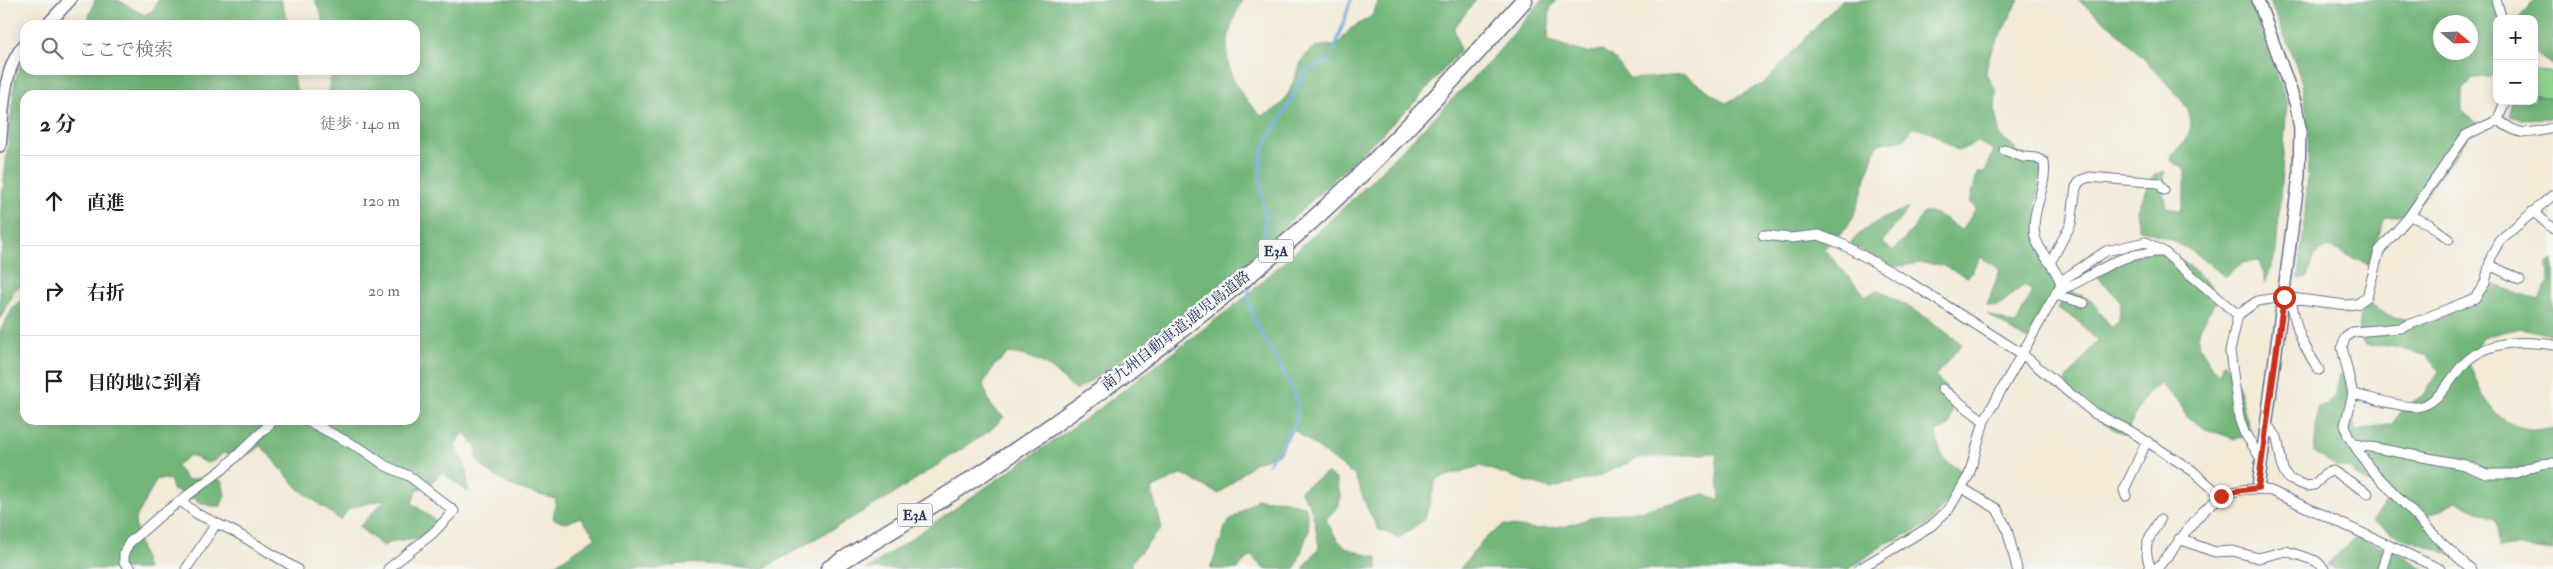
<!DOCTYPE html>
<html lang="ja">
<head>
<meta charset="utf-8">
<style>
  body { margin:0; font-family:"IM FELL Double Pica","Noto Serif JP",serif; background:#f2f2f2; color:#202124 }
  .controls { position:absolute; right:15px; top:15px; display:grid; overflow:hidden; border-radius:10px; box-shadow:0 2px 12px #0003 }
  .controls button { width:45px; height:45px; display:grid; place-items:center; padding:0; border:0; border-bottom:1px solid #e0e0e0; background:#fff; color:#202124; font:25px sans-serif }
  .compass { position:absolute; left:2433px; top:15px; width:45px; height:45px; border-radius:50%; background:#fff; box-shadow:0 2px 12px #0003; rotate:109deg }
  .stop { position:absolute; width:15px; height:15px; margin:-11px; border:4px solid #c8321e; border-radius:50%; background:#fff }
  .stop.end { background:#c8321e; border-color:#fff; box-shadow:0 1px 5px #0008 }
  .list { margin:0; padding:0; list-style:none }
  h2 { display:flex; justify-content:space-between; align-items:center; height:65px; margin:0; padding:0 20px; font-size:21px }
  h2 small { font-size:16px; font-weight:400; color:#757577 }
  .list li { display:grid; grid-template-columns:32px 1fr auto; gap:15px; align-items:center; box-sizing:border-box; height:90px; padding:0 20px; border-top:1px solid #e0e0e0 }
  .list b { display:block; font-size:19px; white-space:nowrap }
  .list em { font-size:16px; font-style:normal; color:#757577 }
  .icon { flex:none; width:28px; height:28px; fill:none; stroke:currentColor; stroke-width:2; stroke-linecap:round; stroke-linejoin:round }
  .map { position:relative; flex:none; width:2553px; height:569px; overflow:hidden }
  .search { position:absolute; background:#fff; box-shadow:0 2px 12px #0003; left:20px; top:20px; width:400px; height:55px; display:flex; align-items:center; gap:12px; box-sizing:border-box; padding:0 18px; border-radius:15px; color:#757577; font-size:19px }
  .panel { position:absolute; background:#fff; box-shadow:0 2px 12px #0003; left:20px; top:90px; width:400px; height:335px; border-radius:15px }
  .map>svg:first-child { display:block }
  .green { fill:#8cd38d; stroke:#548176 }
  .forest { fill:#71b578; stroke:#46726b; fill-rule:evenodd }
  .lines { fill:none; stroke-linecap:round; stroke-linejoin:round }
  .stream { stroke:#73abe2; stroke-width:3 }
  .minor-casing { stroke:#677089; stroke-width:11 }
  .tertiary-casing { stroke:#677089; stroke-width:14 }
  .motorway-casing { stroke:#677089; stroke-width:19 }
  .minor { stroke:#fff; stroke-width:9 }
  .tertiary { stroke:#fff; stroke-width:11 }
  .motorway { stroke:#fff; stroke-width:16 }
  .route { stroke:#c8321e; stroke-width:6 }
  .labels { text-anchor:middle; dominant-baseline:central; stroke-width:5; stroke-linejoin:round; paint-order:stroke }
  .shield { fill:#f6f6f2; stroke:#5d6b8a; stroke-width:1 }
  .shield-label { font-size:14px; font-weight:bold; fill:#1b2f5e }
  .street-label { font-size:15px; fill:#1b2f5e; stroke:#f6f6f2 }
</style>
</head>
<body>
<div class="map">
<svg width="2553" height="569" viewBox="0 0 2553 569">
  <rect width="100%" height="100%" fill="#f6f6f2"/>
  <filter id="ink" filterUnits="userSpaceOnUse"><feTurbulence type="fractalNoise" baseFrequency=".02" numOctaves="2"/><feDisplacementMap in="SourceGraphic" scale="10" xChannelSelector="R" yChannelSelector="G"/><feConvolveMatrix kernelMatrix="1 2 1 2 8 2 1 2 1" color-interpolation-filters="sRGB"/></filter>
  <filter id="wash" filterUnits="userSpaceOnUse"><feTurbulence type="fractalNoise" baseFrequency=".0096" numOctaves="4" result="noise"/><feDisplacementMap in="SourceGraphic" scale="20" xChannelSelector="R" yChannelSelector="G"/><feGaussianBlur stdDeviation="1.12" result="paint"/><feColorMatrix in="noise" values="0 0 0 0 0 0 0 0 0 0 0 0 0 0 0 0 0 1.4 0 .05"/><feComposite in="paint" operator="in"/></filter>
  <g filter="url(#wash)">
    <rect width="100%" height="100%" fill="#f3ead8"/>
    <path class="green" d="M2534 70 2549 71 2553 75V99L2534 97Z"/>
    <path class="forest" d="M95 0H118L144 15 153 10 158 0H281L288 25H86Z
      M315 0H1242C1218 49 1222 77 1261 116 1301 105 1289 57 1317 47 1323 45 1331 46 1337 46L1350 29 1372 16 1379 0H1476L1454 28 1460 51 1417 100 1241 268 1149 340 1076 391C1052 369 1042 357 1009 353L994 366 983 384 992 408 1004 417 991 430 890 496 763 569C727 569 693 557 657 569H549L596 537 580 517 567 523 553 519 556 499C527 492 497 484 477 460V449L464 432 455 446 467 470 468 492 442 472 430 484 417 490 412 503 436 521 424 537 395 541 383 546 359 527 386 499 350 508 340 520 298 488 261 446C245 457 242 458 223 453L216 460 207 463 190 455 176 466 187 480 207 477 222 481 225 495 221 506C197 508 194 493 172 490L171 480 157 479 135 520 137 536 147 569H0V331L13 308 25 298V420H415V95H323L328 91 333 70H415V25H325Z
      M1542 0H1556L1550 8 1548 40 1586 53 1602 50 1615 59 1630 79 1685 75 1726 103 1764 83 1841 0H2019L1991 52 1985 72 1996 91 1995 112 2000 136 2019 152 2042 162 2036 205 2041 236 2055 263 2058 287 2027 340 1987 314 2016 325 2032 291 2024 285 1997 307 1987 305 2000 270 1981 257 1968 277 1941 265 1921 263 1894 267 1850 244C1865 225 1886 216 1909 208L1882 242 1893 251 1915 227 1923 213C1939 211 1951 223 1962 231L1976 208 1970 203 1977 173H1985L1994 150 1978 142 1958 151 1929 131 1913 128 1904 139 1878 144C1866 169 1863 197 1851 221 1846 231 1832 240 1824 249L1866 296 1879 290 1921 314 1962 344 1935 376C1956 396 1955 398 1949 426L1936 432C1941 458 1942 462 1966 472L1960 485 1927 526 1885 544 1849 569H1460L1483 540 1504 525 1535 529 1567 526 1596 516 1643 510 1705 494 1720 500 1716 453 1639 458 1599 476 1550 489 1480 466 1436 479 1425 519 1399 538 1379 530 1368 510 1355 476 1293 429 1279 454 1254 463 1219 494 1182 474 1151 489 1162 528 1132 561V569H867L1095 412 1244 298 1355 197 1492 59Z
      M2077 0H2251L2287 103 2276 254 2265 284 2260 261 2242 263 2225 277 2197 254 2170 239 2139 229 2136 211 2155 174 2165 171 2163 193 2166 207 2181 211 2185 191V169L2171 161 2172 154C2185 143 2196 129 2188 111 2183 99 2170 88 2162 78 2136 50 2109 22 2077 0Z
      M2270 0H2493L2499 19H2497V69L2490 77 2473 78 2462 90V111L2478 124 2412 214 2385 218 2368 265 2330 247 2314 255 2307 277 2299 279C2304 220 2313 159 2305 100 2300 65 2281 33 2270 0ZM2440 22H2470V52H2440Z
      M2535 0H2553V66L2534 53V19H2518Z
      M25 52V70H291L298 95H25V287H16L0 319V256L3 248 0 217 15 80Z
      M2534 95 2553 98V118L2521 119 2510 116 2511 101H2534Z
      M2159 247C2184 259 2201 274 2219 296 2195 337 2189 334 2218 375L2224 362 2237 383 2251 435 2235 439 2206 429 2187 417 2179 402 2160 384 2147 392 2125 435C2098 423 2082 406 2064 383L2097 341 2079 322 2058 308 2069 291 2090 299 2112 328 2119 320 2121 301 2096 275 2108 266Z
      M2553 259V335L2520 328 2483 337 2468 361C2486 405 2498 434 2553 429V551L2523 547H2500L2496 520 2456 501 2424 518 2463 558 2402 538 2371 521 2388 500 2378 489 2358 477 2350 469 2336 466 2314 452 2318 407 2326 406 2335 395 2340 374 2345 375 2350 414 2357 431 2392 424 2404 408 2423 395 2439 371 2428 356 2389 346 2365 345 2358 336 2361 315 2370 305C2393 320 2416 323 2443 318L2451 307 2491 284 2539 300 2548 282 2547 263Z
      M1327 473 1336 479 1340 494 1339 506 1326 519C1340 548 1345 550 1377 557V569H1303L1319 547C1315 526 1315 506 1299 491Z
      M1257 499 1286 501 1306 507 1309 530 1295 569H1264L1251 556 1241 564 1238 569H1210L1227 523Z
      M2356 537 2401 555 2425 569H2335L2326 565Z"/>
    <g class="lines">
      <path class="stream" d="M1334 51 1351 0
        M1259 258 1264 245 1265 217 1259 175 1264 147 1290 103 1305 71 1311 67 1329 62
        M1250 283C1236 324 1304 376 1297 418 1295 430 1275 453 1268 464"/>
    </g>
  </g>
  <g filter="url(#ink)">
    <g class="lines">
      <g class="minor-casing">
        <path id="minor" d="M2496 0 2502 19
          M2498 120C2521 137 2527 134 2553 128
          M2004 150 2023 157 2036 158 2044 162C2048 186 2030 212 2035 236 2038 252 2056 266 2061 284
          M2533 211 2553 229
          M2410 216 2429 224 2449 239
          M1763 235 1790 238 1819 235 1844 245 1909 282 2022 354 2094 413 2132 432 2193 471 2221 496
          M2051 261 2071 224 2076 187 2081 180 2090 177 2159 183 2164 190
          M2490 265 2520 280
          M2056 292C2098 276 2113 252 2162 252
          M2055 295 2084 303
          M2291 298C2296 331 2301 342 2319 370
          M2238 315 2230 351 2239 418 2244 432 2262 460
          M1942 389 1984 421
          M2353 394C2367 397 2404 408 2417 407 2437 405 2449 381 2461 367 2484 340 2521 340 2553 345
          M306 420 363 450 386 466 409 476 454 511 433 533 388 569
          M2267 425 2277 437 2283 470 2289 479 2307 486 2314 485 2326 473 2333 471 2368 493
          M2355 444 2465 465 2486 474H2513L2540 464 2553 463
          M1962 488 1997 509 2007 529 2017 569
          M2126 496 2124 490 2147 441
          M181 501 197 514 235 532 297 569
          M2179 539 2215 552 2233 551 2258 558 2286 551 2316 561 2324 569
          M131 569 124 562V553L129 543 161 515 223 469 274 420
          M186 569 216 524
          M1859 569 1931 526 1949 509 1969 475 1984 421 2064 279 2106 251 2146 242 2164 252 2238 315 2257 301 2284 297 2346 305 2357 304 2367 297 2379 251 2408 218 2466 135 2498 120 2505 101
          M2151 569C2142 546 2147 540 2160 520
          M2156 569C2192 533 2207 478 2271 491L2440 569
          M2382 569 2389 545
          M2471 569 2443 544 2369 467 2348 436 2345 425 2353 394 2342 347 2345 338 2353 332 2401 328 2475 298 2485 283 2492 254 2500 240 2553 195"/>
      </g>
      <g class="tertiary-casing">
        <path id="tertiary" d="M2258 0 2296 105 2300 129 2299 176 2258 488
          M47 25 70 0
          M0 146C4 114 1 69 25 44"/>
      </g>
      <g class="motorway-casing">
        <path id="motorway" d="M829 569C886 533 945 498 1002 460 1102 393 1198 319 1290 240 1374 167 1450 83 1524 0"/>
      </g>
      <use href="#minor" class="minor"/>
      <use href="#tertiary" class="tertiary"/>
      <use href="#motorway" class="motorway"/>
    </g>
  </g>
  <g class="lines" filter="url(#ink)">
    <path class="route" d="M2221 496 2236 491 2258 488 2284 297"/>
  </g>
  <g class="labels">
    <g class="shield">
      <rect x="1258.5" y="239.5" width="35" height="23" rx="4"/>
      <rect x="897.5" y="503.5" width="35" height="23" rx="4"/>
    </g>
    <g class="shield-label">
      <text x="1276" y="251">E3A</text>
      <text x="915" y="515">E3A</text>
    </g>
    <g class="street-label">
      <text transform="translate(1176 331) rotate(-38)">南九州自動車道;鹿児島道路</text>
    </g>
  </g>
</svg>
<div class="controls">
<button>+</button>
<button>−</button>
</div>
<svg class="compass" viewBox="-18 -18 36 36"><path d="M0-13l5 13h-10z" fill="#e53935"/><path d="M0 13l5-13h-10z" fill="#757577"/></svg>
<div class="stop" style="left:2284px;top:297px"></div>
<div class="stop end" style="left:2221px;top:496px"></div>
<div class="search"><svg class="icon" aria-label="search" viewBox="0 0 24 24"><circle cx="10" cy="10" r="6"/><path d="M15 15l6 6"/></svg>ここで検索</div>
<section class="panel">
<h2>2 分<small>徒歩 · 140 m</small></h2>
<ul class="list">
<li><svg class="icon" aria-label="ahead" viewBox="0 0 24 24"><path d="M12 20V5M6 11l6-6 6 6"/></svg><div><b>直進</b></div><em>120 m</em></li>
<li><svg class="icon" aria-label="right" viewBox="0 0 24 24"><path d="M7 20v-9h11M14 6l5 5-5 5"/></svg><div><b>右折</b></div><em>20 m</em></li>
<li><svg class="icon" aria-label="arrive" viewBox="0 0 24 24"><path d="M6 21V4h12l-3 4 3 4H6"/></svg><div><b>目的地に到着</b></div></li>
</ul>
</section>
</div>
</body>
</html>
